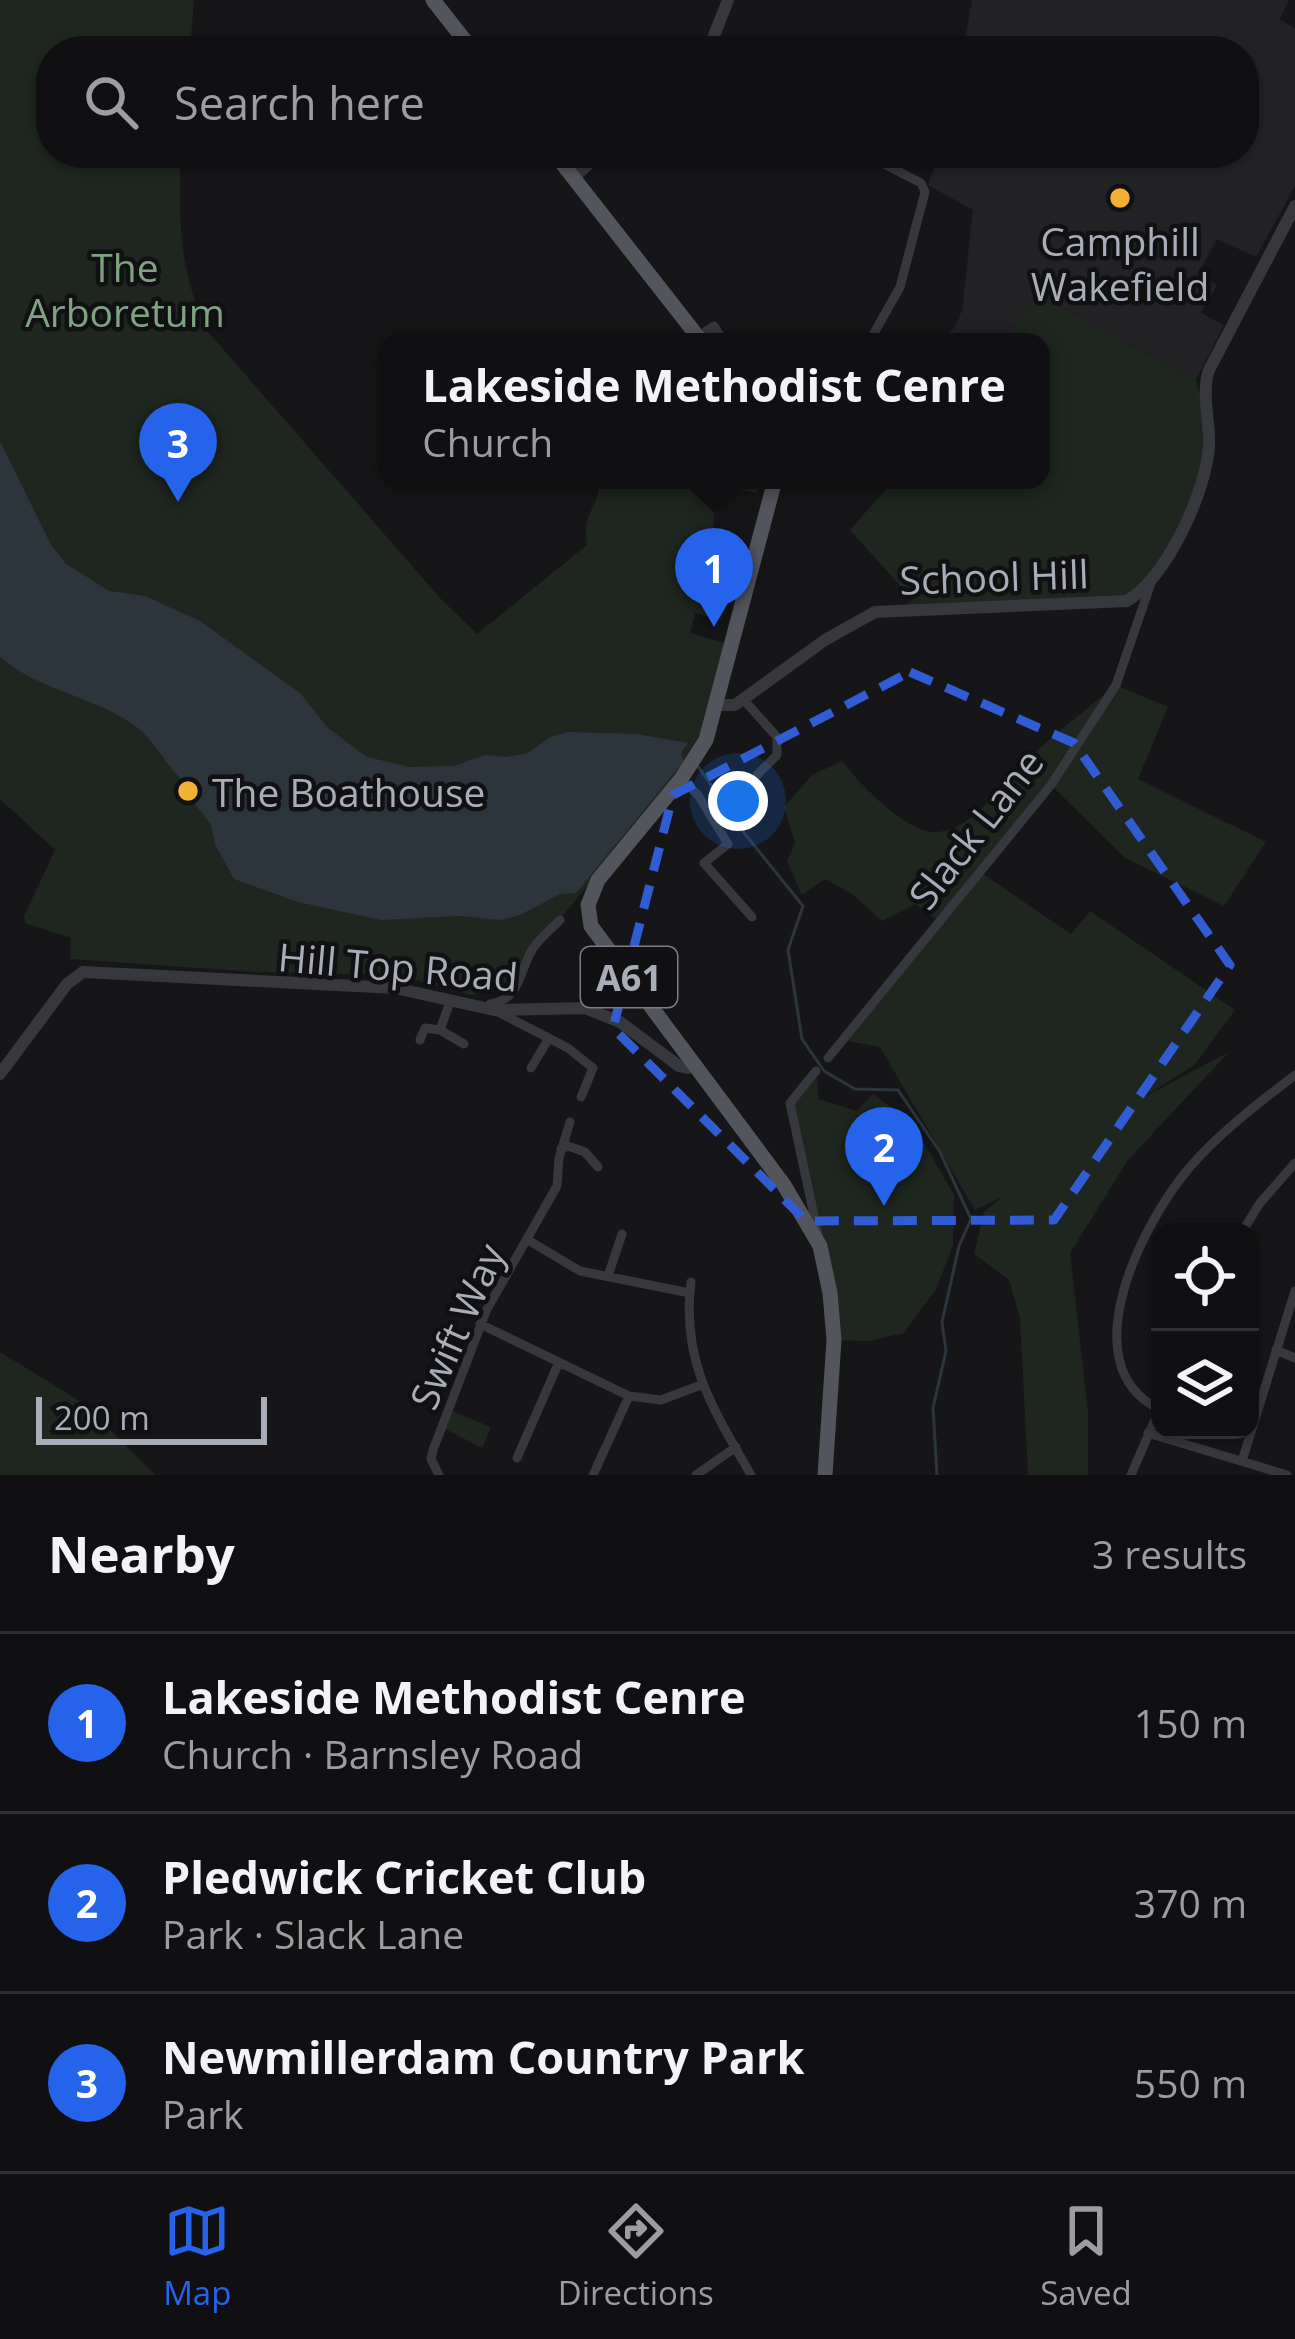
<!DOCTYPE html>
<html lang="en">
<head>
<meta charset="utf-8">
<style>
  body { margin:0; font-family:"Open Sans",sans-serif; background:#19191b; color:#f1f3f6 }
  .controls { position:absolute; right:36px; bottom:36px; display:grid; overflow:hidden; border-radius:24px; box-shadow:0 3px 9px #0004 }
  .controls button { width:108px; height:108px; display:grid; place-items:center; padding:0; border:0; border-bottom:3px solid #303032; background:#101012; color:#f1f3f6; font:60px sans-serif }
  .scale { position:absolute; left:36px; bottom:30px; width:231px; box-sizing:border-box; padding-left:12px; border:6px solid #a8adb8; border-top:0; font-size:33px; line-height:42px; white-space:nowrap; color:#a8adb8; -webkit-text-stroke:9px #111113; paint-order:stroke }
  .you { position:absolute; left:738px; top:801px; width:42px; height:42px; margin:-30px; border:9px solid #fff; border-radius:50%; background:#1a73e8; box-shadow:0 0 0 18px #1a73e833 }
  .badge { display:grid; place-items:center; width:78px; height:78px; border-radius:50%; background:#2563eb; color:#fff; font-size:39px; font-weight:700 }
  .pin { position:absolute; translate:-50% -99px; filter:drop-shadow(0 3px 6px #0008) }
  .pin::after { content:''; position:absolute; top:63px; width:42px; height:36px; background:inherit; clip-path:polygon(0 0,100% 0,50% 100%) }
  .popup { position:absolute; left:378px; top:333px; width:672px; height:156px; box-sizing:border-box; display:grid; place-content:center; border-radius:24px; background:#101012; filter:drop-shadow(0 3px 9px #0005); font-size:39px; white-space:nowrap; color:#9c9d9f }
  .popup b { font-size:45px; color:#f1f3f6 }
  .popup::after { content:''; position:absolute; left:50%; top:100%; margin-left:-24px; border:24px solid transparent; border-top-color:#101012 }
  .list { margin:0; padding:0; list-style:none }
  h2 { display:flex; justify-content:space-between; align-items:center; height:156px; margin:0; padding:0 48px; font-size:51px }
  h2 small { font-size:39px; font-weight:400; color:#9c9d9f }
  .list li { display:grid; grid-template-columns:78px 1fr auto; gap:36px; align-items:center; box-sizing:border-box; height:180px; padding:0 48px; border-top:3px solid #303032 }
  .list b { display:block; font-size:45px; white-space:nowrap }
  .list p { margin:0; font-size:39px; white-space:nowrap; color:#9c9d9f }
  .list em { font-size:39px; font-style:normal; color:#9c9d9f }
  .icon { flex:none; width:66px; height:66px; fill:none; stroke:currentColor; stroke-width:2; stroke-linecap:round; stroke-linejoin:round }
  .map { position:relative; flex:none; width:1295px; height:1475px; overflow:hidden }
  .search { position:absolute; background:#101012; box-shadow:0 3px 9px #0004; left:36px; right:36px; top:36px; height:132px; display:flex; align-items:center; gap:30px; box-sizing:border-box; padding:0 42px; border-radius:48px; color:#9c9d9f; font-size:45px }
  .sheet { height:696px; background:#101012 }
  nav { display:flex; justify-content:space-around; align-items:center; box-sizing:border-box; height:168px; border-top:3px solid #303032; background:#101012; font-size:33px; color:#9c9d9f }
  nav a { display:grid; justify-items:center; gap:6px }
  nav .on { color:#2563eb }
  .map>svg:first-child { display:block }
  .built { fill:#222225 }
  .green { fill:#1e261f }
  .water { fill:#2c353c }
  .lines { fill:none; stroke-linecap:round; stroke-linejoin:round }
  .stream { stroke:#2c353c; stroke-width:3 }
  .minor { stroke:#37383d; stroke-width:9 }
  .tertiary { stroke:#37383d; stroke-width:12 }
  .primary { stroke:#53555c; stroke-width:15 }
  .marked { fill:none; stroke:#325cd3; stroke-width:9; stroke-dasharray:24 15; stroke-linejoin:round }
  .poi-dot { fill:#f2b134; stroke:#111113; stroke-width:4.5 }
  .labels { text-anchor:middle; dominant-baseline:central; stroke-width:9; stroke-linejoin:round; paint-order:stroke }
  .shield { fill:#111113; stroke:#7b7e86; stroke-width:3 }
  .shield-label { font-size:36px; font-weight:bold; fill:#a8adb8 }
  .poi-label { font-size:39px; fill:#a8adb8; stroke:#111113 }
  .park-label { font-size:39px; fill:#7fa381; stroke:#111113 }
  .street-label { font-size:39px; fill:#a8adb8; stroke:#111113 }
</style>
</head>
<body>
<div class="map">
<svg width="1295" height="1475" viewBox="0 0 1295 1475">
  <rect width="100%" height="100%" fill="#161618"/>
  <path class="built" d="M972 0H1289L1280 19 1295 29V186L1256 257 1217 239 1198 274 1217 285 1201 313 1224 325 1196 380 1038 294 1003 342H940L955 327 962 310 973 210 928 185 939 153H1244V51H963Z"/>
  <path class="green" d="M0 0H194L190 51H51V153H181C178 216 179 274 208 332L441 599 477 634 587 545C581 511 600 509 599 480H760L757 493 715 485 713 555 723 616 722 620 695 613 690 633 732 645 706 740 514 976 493 992 471 995 398 975 256 972 70 959 71 938 25 923 24 916 55 850 0 799Z
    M1038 294 1196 380 1209 428V454L1172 551 1127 601 902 608 913 600 850 530 894 480H1041V342H1003Z
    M1116 685 1168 707 1138 779 1266 842 1224 906 1125 858 1051 785 983 874 1071 934 1090 911 1235 1010 1194 1065 1142 1098 1229 1052 1128 1160 1070 1253 1088 1413V1475H1028L1020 1318 1009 1280 974 1254 984 1212 1002 1197 975 1210 880 1047 843 1040 940 922 915 904 882 921 852 894 825 879 802 895 787 861 795 843 784 807 812 775 842 761C859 783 907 834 937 832 974 830 1005 780 1030 757 1057 732 1087 709 1116 685Z
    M816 1071 819 1099 857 1111 873 1094 912 1122 954 1195 953 1246 936 1289 904 1333 868 1341 834 1340 790 1103Z
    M0 1352 83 1403 155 1475H0Z
    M450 1410 491 1427 482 1448 443 1428Z"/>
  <path class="water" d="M0 441 50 543 65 563 109 591 145 596 200 621 300 693 328 728 367 757 410 767 454 766 485 755 507 757 528 753 550 737 568 732 636 734 688 743 681 753 684 761 576 893 560 894 520 915 501 920 458 916 381 920 298 902 234 879 215 844 211 825 192 800 191 786C169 774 157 741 134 725 93 696 40 691 0 657Z"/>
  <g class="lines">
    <path class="stream" d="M697 765 745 834 803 906 788 950 802 1039 824 1071 855 1089 898 1090 940 1152 971 1219 959 1246 942 1322 946 1351 933 1408 937 1475"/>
    <path class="minor" d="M863 153 921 183 925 192 900 287 869 342
      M706 331 714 326 724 342
      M743 699 777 737V755L757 775
      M681 779 698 795 728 844 704 863 752 917
      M490 1004C520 1000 519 972 532 950 538 940 551 929 560 920
      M496 1011 568 1048 593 1068 581 1097
      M440 1030 451 999
      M420 1040 425 1028 440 1030 464 1044
      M828 1058 1051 785 1116 685 1151 583
      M531 1068 549 1038
      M816 1071 790 1103 819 1239
      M561 1149 568 1146 585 1152 598 1167
      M1242 1232 1260 1203 1295 1163
      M528 1240 580 1271 690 1293
      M608 1276 622 1234
      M691 1282C681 1361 713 1409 751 1475
      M480 1324 629 1396 661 1400 701 1385
      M1276 1350 1295 1358
      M1159 1409C1069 1365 1144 1220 1190 1167 1219 1133 1260 1102 1295 1075
      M1148 1433 1287 1475
      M517 1458 559 1362
      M1242 1461 1295 1291
      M439 1475 431 1459 433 1450 487 1309 557 1186 559 1158 570 1122
      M593 1475 629 1396
      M696 1475 736 1447
      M1131 1475 1160 1408"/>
    <path class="tertiary" d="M708 51 728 0
      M573 178 601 153
      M718 705H735L825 640 875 612 1127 601C1167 578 1207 490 1209 445 1210 421 1201 393 1209 370L1295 206
      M0 1074 67 984 83 972 395 988 494 1010 585 1008 620 1022 679 1066 688 1068 695 1064"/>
    <path class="primary" d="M433 0 473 51
      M554 153 702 342
      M775 480 706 740 681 779 598 880 588 905 591 926 784 1185 820 1246 830 1293 834 1340 825 1475"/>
  </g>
  <path class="marked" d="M910 672 1074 743 1230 965 1054 1220 806 1221 613 1028 673 795Z"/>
  <g class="poi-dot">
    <circle cx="1120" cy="198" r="12"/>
    <circle cx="188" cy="791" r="12"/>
  </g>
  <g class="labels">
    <rect class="shield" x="581" y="947" width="96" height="60" rx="9"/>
    <g class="shield-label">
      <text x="629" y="977">A61</text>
    </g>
    <g class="poi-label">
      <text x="1120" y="240">Camphill<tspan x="1120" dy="45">Wakefield</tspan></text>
      <text x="212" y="791" text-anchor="start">The Boathouse</text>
    </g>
    <g class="park-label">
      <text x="125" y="266">The<tspan x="125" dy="45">Arboretum</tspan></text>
    </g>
    <g class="street-label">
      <text transform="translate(994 576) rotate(-2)">School Hill</text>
      <text transform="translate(975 828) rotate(-52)">Slack Lane</text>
      <text transform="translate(398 966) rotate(5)">Hill Top Road</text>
      <text transform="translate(456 1326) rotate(-66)">Swift Way</text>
    </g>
  </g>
</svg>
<div class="controls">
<button><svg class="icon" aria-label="locate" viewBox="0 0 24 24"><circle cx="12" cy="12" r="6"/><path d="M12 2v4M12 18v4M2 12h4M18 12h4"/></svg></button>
<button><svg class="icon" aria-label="layers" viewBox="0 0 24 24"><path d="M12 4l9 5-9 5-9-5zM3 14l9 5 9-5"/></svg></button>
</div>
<div class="scale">200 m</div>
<div class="you"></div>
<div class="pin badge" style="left:714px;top:627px">1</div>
<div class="popup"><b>Lakeside Methodist Cenre</b>Church</div>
<div class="pin badge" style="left:884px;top:1206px">2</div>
<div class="pin badge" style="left:178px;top:502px">3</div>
<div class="search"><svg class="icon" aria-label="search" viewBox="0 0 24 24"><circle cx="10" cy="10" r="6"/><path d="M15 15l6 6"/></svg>Search here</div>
</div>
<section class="sheet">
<h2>Nearby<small>3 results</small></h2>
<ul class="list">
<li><span class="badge">1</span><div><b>Lakeside Methodist Cenre</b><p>Church · Barnsley Road</p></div><em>150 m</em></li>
<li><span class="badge">2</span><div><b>Pledwick Cricket Club</b><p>Park · Slack Lane</p></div><em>370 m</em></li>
<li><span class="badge">3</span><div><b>Newmillerdam Country Park</b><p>Park</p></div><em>550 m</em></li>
</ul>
</section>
<nav>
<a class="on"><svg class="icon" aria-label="map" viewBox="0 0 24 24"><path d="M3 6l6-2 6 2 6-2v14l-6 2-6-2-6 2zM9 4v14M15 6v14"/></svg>Map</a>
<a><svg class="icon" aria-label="directions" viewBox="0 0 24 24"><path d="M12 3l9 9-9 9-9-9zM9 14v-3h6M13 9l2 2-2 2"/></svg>Directions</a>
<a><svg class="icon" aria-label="saved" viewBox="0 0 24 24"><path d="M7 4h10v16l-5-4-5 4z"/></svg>Saved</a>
</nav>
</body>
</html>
